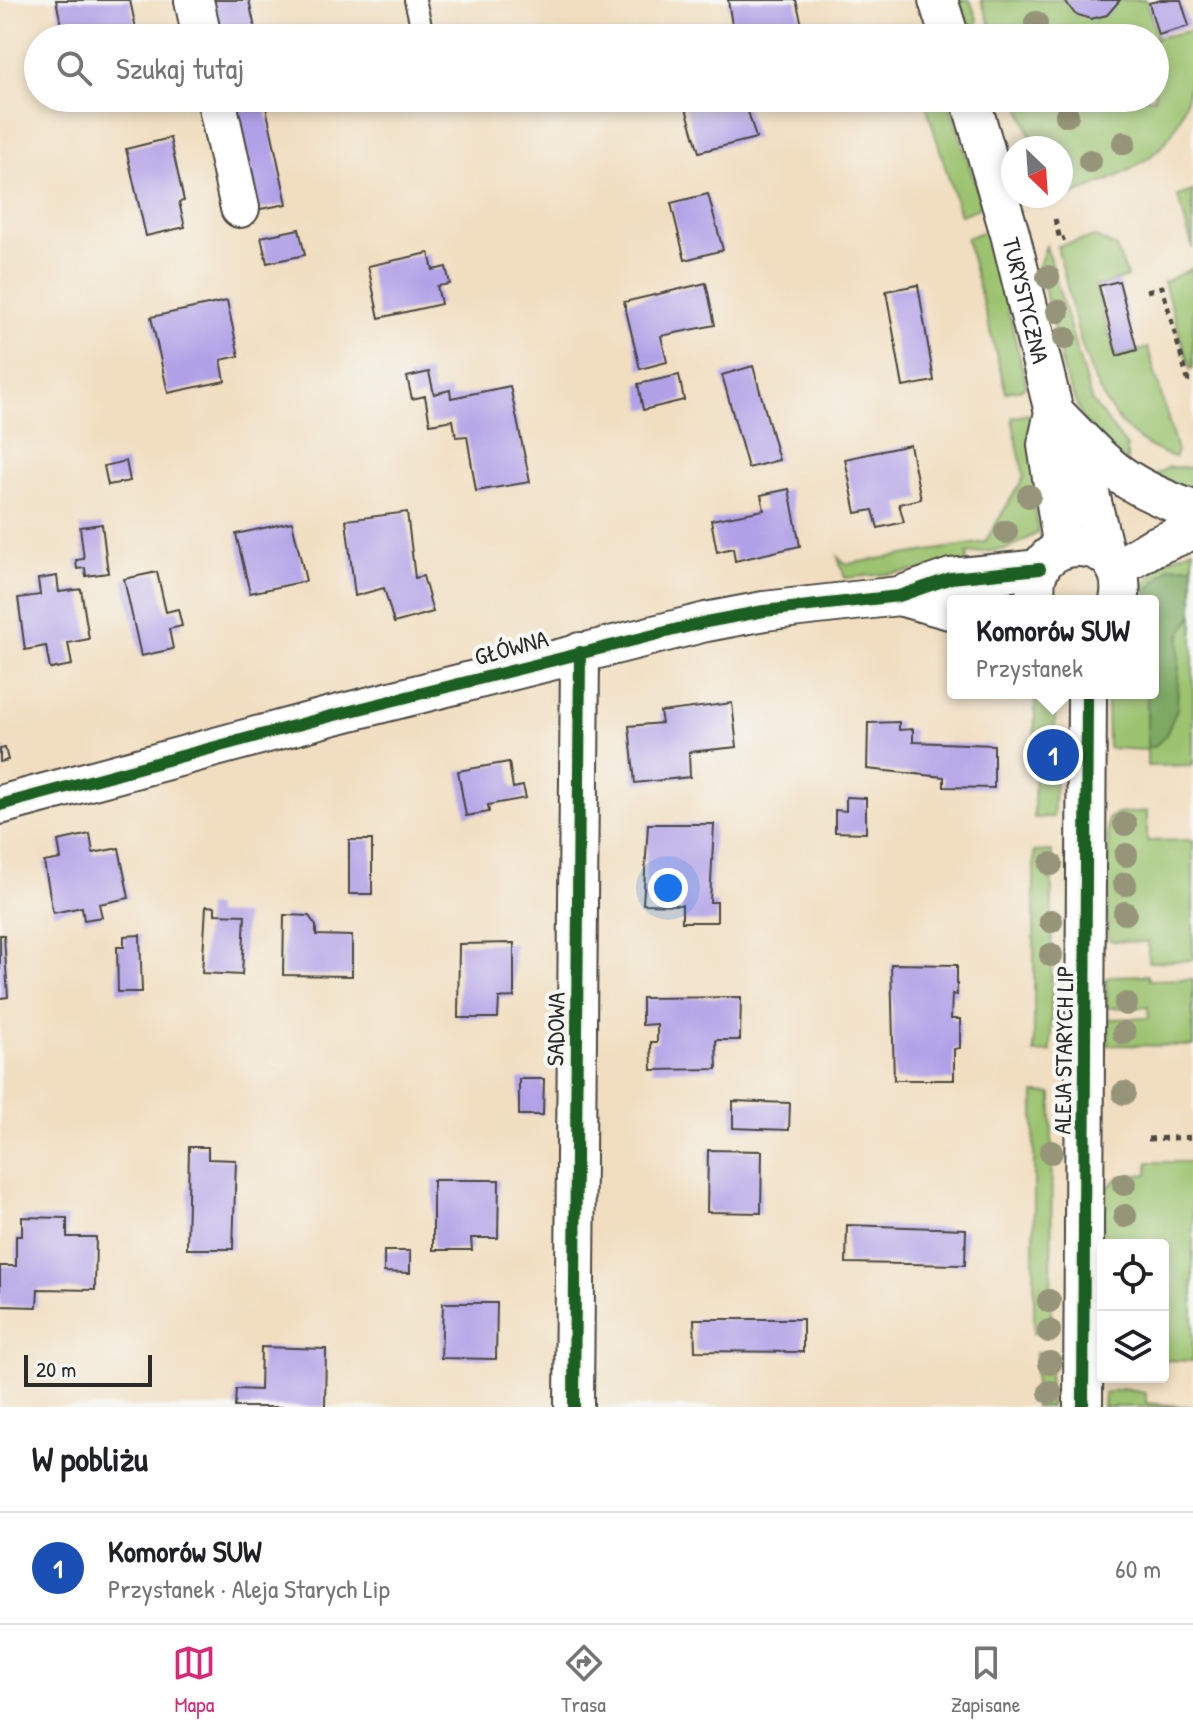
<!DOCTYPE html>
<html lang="pl">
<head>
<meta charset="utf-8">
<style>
  body { margin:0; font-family:"Patrick Hand",sans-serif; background:#f6f6f6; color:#202124 }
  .controls { position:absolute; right:24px; bottom:24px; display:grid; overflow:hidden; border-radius:8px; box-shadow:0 4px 12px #0003 }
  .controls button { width:72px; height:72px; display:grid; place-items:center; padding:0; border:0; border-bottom:2px solid #e0e0e0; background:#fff; color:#202124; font:40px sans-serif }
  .compass { position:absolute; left:1001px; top:136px; width:72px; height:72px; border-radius:50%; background:#fff; box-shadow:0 4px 12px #0003; rotate:155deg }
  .scale { position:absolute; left:24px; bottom:20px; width:128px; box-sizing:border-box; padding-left:8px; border:4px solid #2b2b2b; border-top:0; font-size:22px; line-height:28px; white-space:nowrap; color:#2b2b2b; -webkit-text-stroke:6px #f6f6f2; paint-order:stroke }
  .you { position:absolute; left:668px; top:888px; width:28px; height:28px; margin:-20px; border:6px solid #fff; border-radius:50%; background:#1a73e8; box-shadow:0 0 0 12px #1a73e833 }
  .badge { display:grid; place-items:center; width:52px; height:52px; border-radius:50%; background:#db2777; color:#fff; font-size:26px; font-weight:700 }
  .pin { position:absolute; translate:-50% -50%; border:4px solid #fff; box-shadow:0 2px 8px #0006 }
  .popup { position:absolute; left:947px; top:595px; width:212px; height:104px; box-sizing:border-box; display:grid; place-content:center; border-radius:8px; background:#fff; filter:drop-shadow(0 2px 6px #0005); font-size:26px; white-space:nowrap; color:#757577 }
  .popup b { font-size:30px; color:#202124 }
  .popup::after { content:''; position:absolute; left:50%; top:100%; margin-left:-16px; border:16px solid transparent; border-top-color:#fff }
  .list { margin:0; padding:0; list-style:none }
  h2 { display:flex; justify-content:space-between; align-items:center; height:104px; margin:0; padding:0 32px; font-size:34px }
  h2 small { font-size:26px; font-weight:400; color:#757577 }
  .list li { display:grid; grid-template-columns:52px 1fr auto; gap:24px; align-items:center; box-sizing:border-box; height:112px; padding:0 32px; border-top:2px solid #e0e0e0 }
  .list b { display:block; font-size:30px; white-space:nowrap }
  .list p { margin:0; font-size:26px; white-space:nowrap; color:#757577 }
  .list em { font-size:26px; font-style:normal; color:#757577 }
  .icon { flex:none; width:44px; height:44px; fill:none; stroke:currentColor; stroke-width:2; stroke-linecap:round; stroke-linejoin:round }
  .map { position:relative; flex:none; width:1193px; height:1407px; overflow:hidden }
  .search { position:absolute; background:#fff; box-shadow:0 4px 12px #0003; left:24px; right:24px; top:24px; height:88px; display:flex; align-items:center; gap:20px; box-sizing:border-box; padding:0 28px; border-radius:44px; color:#757577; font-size:30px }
  .sheet { height:216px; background:#fff }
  nav { display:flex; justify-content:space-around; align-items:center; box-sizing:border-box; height:112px; border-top:2px solid #e0e0e0; background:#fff; font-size:22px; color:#757577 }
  nav a { display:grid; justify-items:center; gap:4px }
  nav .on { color:#db2777 }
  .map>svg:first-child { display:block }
  .green { fill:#9cc36f; stroke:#64774d; stroke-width:2 }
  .forest { fill:#7da962; stroke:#546a46; stroke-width:2 }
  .building { fill:#b0a0e7 }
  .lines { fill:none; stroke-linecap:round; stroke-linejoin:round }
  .service-casing { stroke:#494641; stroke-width:24 }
  .minor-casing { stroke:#494641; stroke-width:42 }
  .path { stroke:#494641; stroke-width:5; stroke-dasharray:6 6; stroke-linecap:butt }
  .service { stroke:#fff; stroke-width:20 }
  .minor { stroke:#fff; stroke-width:38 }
  .cycleway-casing { stroke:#f6f6f2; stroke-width:17 }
  .cycleway { stroke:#1b5e20; stroke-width:12 }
  .tree { fill:#979579 }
  .labels { text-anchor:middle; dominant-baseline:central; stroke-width:8; stroke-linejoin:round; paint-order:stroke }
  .street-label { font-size:24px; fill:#2b2b2b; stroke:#f6f6f2 }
</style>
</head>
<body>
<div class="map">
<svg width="1193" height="1407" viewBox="0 0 1193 1407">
  <rect width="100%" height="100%" fill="#f6f6f2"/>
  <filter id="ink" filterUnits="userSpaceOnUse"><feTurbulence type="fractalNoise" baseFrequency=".0125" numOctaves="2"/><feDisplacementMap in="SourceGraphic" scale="16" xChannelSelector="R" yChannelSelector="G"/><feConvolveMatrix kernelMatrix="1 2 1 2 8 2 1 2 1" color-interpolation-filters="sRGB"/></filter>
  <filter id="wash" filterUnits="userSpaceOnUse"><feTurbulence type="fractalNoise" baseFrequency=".006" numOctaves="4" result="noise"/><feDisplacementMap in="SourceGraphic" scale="32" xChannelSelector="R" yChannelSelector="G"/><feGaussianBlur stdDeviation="1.8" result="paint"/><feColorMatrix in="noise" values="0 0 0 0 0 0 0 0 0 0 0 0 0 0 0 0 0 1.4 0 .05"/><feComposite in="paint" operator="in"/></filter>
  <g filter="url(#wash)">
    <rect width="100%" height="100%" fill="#f1dec0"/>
    <path class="green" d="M959 0H970L978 21 970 32Z
      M981 0H1146L1157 38 1193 30C1193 149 1155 164 1054 202L1052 196H1061V148H1035L1017 98H1155V38H995Z
      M924 98H948L981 203 977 209 960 215Z
      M1193 191V249L1178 196Z
      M984 231 990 234 1026 384 1022 389 1006 392 966 238Z
      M1095 237 1116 247 1127 277 1095 287 1116 357 1148 348 1177 451 1175 457C1086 431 1079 324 1057 246Z
      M1046 246 1091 400 1127 447V464L1083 420 1064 374 1039 265Z
      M1193 268V368L1190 369 1164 282Z
      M1027 414 1033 417 1045 492 1034 495 1038 533 1007 549 967 554V566L845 578 838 557 847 564 985 542 1024 477 1012 418Z
      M1169 467 1193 468V492L1150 478Z
      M1193 549V566L1170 567 1148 590V601H1134L1161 562Z
      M1193 615V765L1147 766V750L1108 748 1107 693H1147V747H1154C1193 699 1160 651 1193 615Z
      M1035 693H1055V742H1047V766H1056L1053 817 1034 818Z
      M1147 811V841L1193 840V960L1148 962V942L1112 941 1107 937 1108 819 1116 814Z
      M1052 851 1051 1052 1034 1053V852Z
      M1148 975 1149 980 1193 979V1046L1108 1045 1107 1019 1149 1018 1148 1007 1107 1008 1106 979 1112 976Z
      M1034 1093 1052 1094 1051 1333 1034 1334Z
      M1148 1162H1193V1361L1163 1360V1245H1103V1335L1102 1193 1119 1177 1148 1174Z
      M1049 1352 1050 1407H1035V1353Z
      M1122 1389 1146 1393V1403L1193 1407H1103L1104 1394Z"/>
    <path class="forest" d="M1193 566V615L1180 635 1177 709 1166 735 1154 747H1147V693H1153V601H1148V590L1170 567Z"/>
    <g id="blocks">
      <path class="building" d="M56 0H130L138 38H64Z
        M208 0H249L257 38H217Z
        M728 0H796L805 37 818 33 819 38H734Z
        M1064 0H1120L1107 15 1091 19 1075 14Z
        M1161 0H1181L1189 26 1158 35 1149 3Z
        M230 98H264L287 204 255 210Z
        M713 98H744L756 138 699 152 685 105Z
        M1097 98H1136L1120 105Z
        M170 138 184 201 179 202 185 227 146 236 126 149Z
        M708 194 723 250 685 260 671 203Z
        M299 229 305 255 267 263 261 237Z
        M429 253 433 270 446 267 450 284 437 286 441 304 379 318 368 266Z
        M1119 281 1137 350 1117 356 1099 286Z
        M706 283 715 325 661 336 667 362 640 369 624 302Z
        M918 285 934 381 903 387 886 291Z
        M227 301 239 356 221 360 225 381 168 393 151 317Z
        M753 366 779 460 748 468 722 375Z
        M429 372 434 394 450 390 451 398 510 386 530 482 476 491 467 436 456 437 453 420 430 424 425 396 412 399 407 377Z
        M679 375 684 400 643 410 638 384Z
        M910 445 921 499 899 504 904 522 878 528 873 510 856 513 845 459Z
        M126 461 130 481 108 485 104 466Z
        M789 489 800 546 735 561 733 548 717 552 711 520 764 510 761 495Z
        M407 512 415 578 423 576 433 612 394 623 384 588 355 596 346 520Z
        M292 522 306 581 250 593 236 534Z
        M102 524 108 573 86 576 85 568 77 569 76 560 84 559 80 527Z
        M157 572 166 612 178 609 182 626 169 629 173 649 141 656 124 579Z
        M57 576 59 592 81 589 89 639 68 643 72 665 50 669 46 646 25 650 18 598 40 595 38 579Z
        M732 703 737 747 689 752 690 777 635 783 629 726 662 723 660 712Z
        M899 722V730L913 729V742L994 745V788L944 787V777L867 769 868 723Z
        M5 748 8 760 0 762V749Z
        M509 762 513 788 523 786 526 798 488 805 489 812 466 816 458 771Z
        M846 797 866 798V833L835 832V810L846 811Z
        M648 824H714L710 902H717V922H682V905L643 904Z
        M90 834 93 853 119 848 129 898 99 904 102 917 84 920 82 907 53 913 44 862 61 859 58 841Z
        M349 840H372V894H349Z
        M206 906 215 907V914L245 915 242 975 202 973Z
        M284 915 309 916 316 926V935L352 936V976L283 975Z
        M0 935H4L8 997 0 998Z
        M140 935 142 992H118L117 947H124V936Z
        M514 943V997L499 998 498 1018H458L459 944Z
        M891 964 957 965V995L952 994 951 1019H960V1048L954 1049V1080H894Z
        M741 997 740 1040H716L717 1069 652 1070 651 1042H657V1024L642 1025V998Z
        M519 1079H544L543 1115H519Z
        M733 1101 790 1103 789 1130 733 1128Z
        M189 1147H208V1159L236 1160 233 1249H187Z
        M708 1150 762 1151 761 1213 707 1212Z
        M433 1180H499L498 1238H471L472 1250H433Z
        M22 1217 67 1218V1237H96L95 1290 38 1289 37 1307 0 1306V1266H16V1236H22Z
        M847 1225 966 1229 965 1265 846 1263Z
        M384 1251H410V1273L384 1272Z
        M443 1303H497L496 1359 441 1358Z
        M694 1319H803V1352L695 1351Z
        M261 1347 326 1349 325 1407H235L236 1389 260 1390Z"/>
    </g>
  </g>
  <g filter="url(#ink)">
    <use href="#blocks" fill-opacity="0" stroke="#494641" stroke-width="2"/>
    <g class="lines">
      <g class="service-casing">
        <path id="service" d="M415 0 424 38"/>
      </g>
      <g class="minor-casing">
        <g id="minor">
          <path d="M194 0 202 38"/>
          <path d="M938 0 950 38"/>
          <path d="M216 98 240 208"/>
          <path id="s1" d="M970 98 1010 234 1054 412 1047 445 1063 549"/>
          <path d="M1054 412C1107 466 1120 484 1193 510"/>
          <path d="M1076 437 1105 555"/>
          <path d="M1116 569 1153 547 1193 530"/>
          <path d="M899 596 953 611"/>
          <path d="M1037 601C1020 531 1134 527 1119 601"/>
          <path d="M0 805 331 716 706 622 764 611 899 596 951 578 1040 569"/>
          <path d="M574 1407 580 652"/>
          <path d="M1083 1407 1087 693"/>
        </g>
      </g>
      <path class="path" d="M1055 219 1060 240 1065 238
        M1147 291 1162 287 1188 380 1193 379
        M1148 1139 1193 1137"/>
      <use href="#service" class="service"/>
      <use href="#minor" class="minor"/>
      <g class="cycleway-casing">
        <path id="cycleway" d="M0 805 331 716 706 622 764 611 899 596 951 578 1040 569
          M574 1407 580 652
          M1083 1407 1087 693"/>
      </g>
      <use href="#cycleway" class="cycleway"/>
    </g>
    <g class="tree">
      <circle cx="1036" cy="23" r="12"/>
      <circle cx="1067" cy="115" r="12"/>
      <circle cx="1124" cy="143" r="12"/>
      <circle cx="1090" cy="161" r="12"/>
      <circle cx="1048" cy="277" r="12"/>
      <circle cx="1058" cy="311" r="12"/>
      <circle cx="1065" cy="338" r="12"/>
      <circle cx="1029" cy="496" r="12"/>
      <circle cx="1006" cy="532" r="12"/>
      <circle cx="1125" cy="824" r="12"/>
      <circle cx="1126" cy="855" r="12"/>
      <circle cx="1051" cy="864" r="12"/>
      <circle cx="1125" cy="884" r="12"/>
      <circle cx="1125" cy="913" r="12"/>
      <circle cx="1051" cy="921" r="12"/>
      <circle cx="1051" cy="955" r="12"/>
      <circle cx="1126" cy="1004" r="12"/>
      <circle cx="1124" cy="1033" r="12"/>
      <circle cx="1124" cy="1093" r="12"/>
      <circle cx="1051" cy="1152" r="12"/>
      <circle cx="1124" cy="1184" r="12"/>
      <circle cx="1125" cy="1216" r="12"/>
      <circle cx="1049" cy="1301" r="12"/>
      <circle cx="1049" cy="1331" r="12"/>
      <circle cx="1050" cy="1363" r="12"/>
      <circle cx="1050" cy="1392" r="12"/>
    </g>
  </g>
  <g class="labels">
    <g class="street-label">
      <text stroke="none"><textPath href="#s1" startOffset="210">TURYSTYCZNA</textPath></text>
      <text transform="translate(511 647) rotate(-15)">GŁÓWNA</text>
      <text transform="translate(555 1029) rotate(-89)">SADOWA</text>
      <text transform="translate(1063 1050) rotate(-89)">ALEJA STARYCH LIP</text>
    </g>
  </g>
</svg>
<div class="controls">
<button><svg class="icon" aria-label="locate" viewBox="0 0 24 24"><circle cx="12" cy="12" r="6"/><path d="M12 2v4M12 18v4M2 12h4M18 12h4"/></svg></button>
<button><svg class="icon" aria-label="layers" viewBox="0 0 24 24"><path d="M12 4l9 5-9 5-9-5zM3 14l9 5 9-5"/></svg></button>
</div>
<svg class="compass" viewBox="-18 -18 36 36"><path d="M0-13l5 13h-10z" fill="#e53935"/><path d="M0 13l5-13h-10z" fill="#757577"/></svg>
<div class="scale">20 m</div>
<div class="you"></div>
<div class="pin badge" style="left:1053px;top:755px;background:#1a4fb4">1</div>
<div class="popup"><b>Komorów SUW</b>Przystanek</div>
<div class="search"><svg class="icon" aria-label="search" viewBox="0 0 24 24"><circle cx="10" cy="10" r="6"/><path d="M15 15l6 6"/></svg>Szukaj tutaj</div>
</div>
<section class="sheet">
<h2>W pobliżu<small></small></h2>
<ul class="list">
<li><span class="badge" style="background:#1a4fb4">1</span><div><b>Komorów SUW</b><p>Przystanek · Aleja Starych Lip</p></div><em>60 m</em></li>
</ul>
</section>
<nav>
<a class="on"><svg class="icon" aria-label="map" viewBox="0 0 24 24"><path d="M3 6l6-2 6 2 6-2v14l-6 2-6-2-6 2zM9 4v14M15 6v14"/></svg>Mapa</a>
<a><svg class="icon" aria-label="directions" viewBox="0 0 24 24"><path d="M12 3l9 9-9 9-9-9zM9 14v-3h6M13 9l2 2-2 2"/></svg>Trasa</a>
<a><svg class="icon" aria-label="saved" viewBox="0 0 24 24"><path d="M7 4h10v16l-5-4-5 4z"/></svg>Zapisane</a>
</nav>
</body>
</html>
